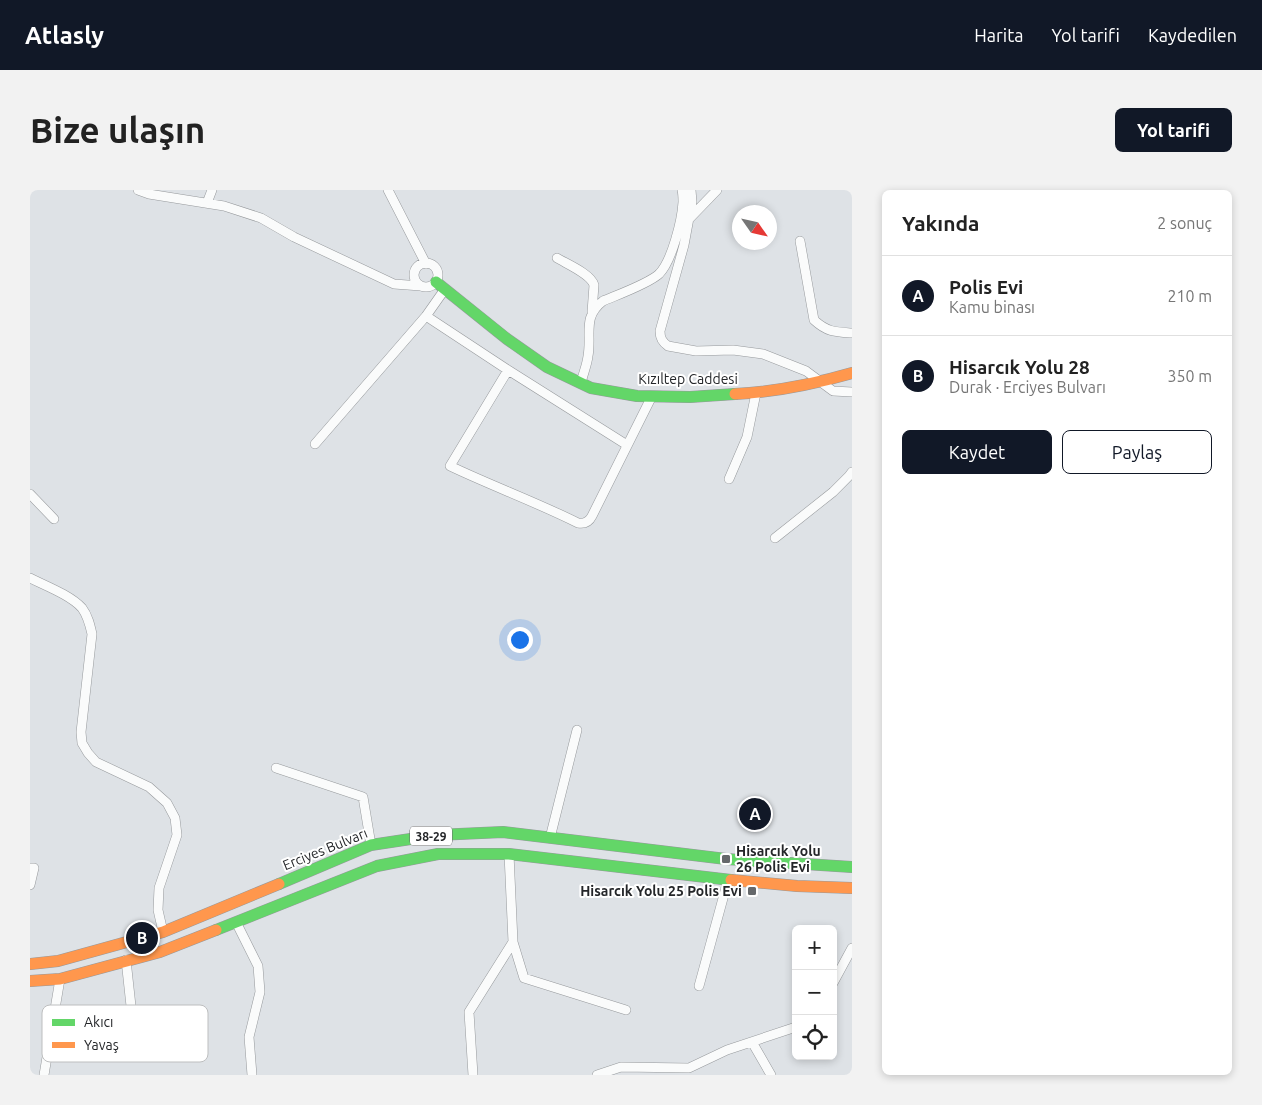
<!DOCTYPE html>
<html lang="tr">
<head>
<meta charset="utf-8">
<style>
  body { margin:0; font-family:Ubuntu,sans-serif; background:#f2f2f2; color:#222 }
  .controls { position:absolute; right:15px; bottom:15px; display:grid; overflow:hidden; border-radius:8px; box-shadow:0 2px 8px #0003 }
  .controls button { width:45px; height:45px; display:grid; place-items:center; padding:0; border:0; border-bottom:1px solid #e0e0e0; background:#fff; color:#222; font:25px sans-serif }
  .compass { position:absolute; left:702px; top:15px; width:45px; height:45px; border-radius:50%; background:#fff; box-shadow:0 2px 8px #0003; rotate:124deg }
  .you { position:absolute; left:489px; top:449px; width:18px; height:18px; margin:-12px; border:4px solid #fff; border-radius:50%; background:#1a73e8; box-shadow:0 0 0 8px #1a73e833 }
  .badge { display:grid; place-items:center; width:32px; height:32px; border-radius:50%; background:#111827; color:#fff; font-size:16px; font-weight:700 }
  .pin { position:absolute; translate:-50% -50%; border:2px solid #fff; box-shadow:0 1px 5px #0006 }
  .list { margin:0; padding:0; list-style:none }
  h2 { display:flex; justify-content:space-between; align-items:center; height:65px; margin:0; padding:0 20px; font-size:21px }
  h2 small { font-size:16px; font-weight:400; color:#767676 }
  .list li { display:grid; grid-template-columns:32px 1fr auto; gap:15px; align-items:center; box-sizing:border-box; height:80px; padding:0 20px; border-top:1px solid #e0e0e0 }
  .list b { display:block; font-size:19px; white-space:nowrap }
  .list p { margin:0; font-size:16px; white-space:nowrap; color:#767676 }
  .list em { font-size:16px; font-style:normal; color:#767676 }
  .actions { display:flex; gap:10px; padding:15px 20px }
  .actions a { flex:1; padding:11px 0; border:1px solid #111827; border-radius:8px; text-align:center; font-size:18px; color:#111827 }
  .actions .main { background:#111827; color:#fff }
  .icon { flex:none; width:28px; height:28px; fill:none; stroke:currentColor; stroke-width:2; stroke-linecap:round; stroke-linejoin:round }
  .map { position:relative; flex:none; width:822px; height:885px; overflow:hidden; border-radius:8px }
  header { display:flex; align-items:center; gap:30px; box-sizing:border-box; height:70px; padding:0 25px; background:#111827; color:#fff }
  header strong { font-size:24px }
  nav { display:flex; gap:28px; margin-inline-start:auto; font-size:18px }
  .intro { display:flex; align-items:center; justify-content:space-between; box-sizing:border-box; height:120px; padding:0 30px }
  h1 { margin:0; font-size:35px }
  .button { padding:12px 22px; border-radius:8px; background:#111827; color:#fff; font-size:18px; font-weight:700 }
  main { display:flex; gap:30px; padding:0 30px }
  aside { flex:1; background:#fff; border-radius:8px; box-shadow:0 2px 8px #0003 }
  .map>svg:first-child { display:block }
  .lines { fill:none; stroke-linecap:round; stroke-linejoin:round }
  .street-casing { stroke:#96999c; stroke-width:10 }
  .fast-casing { stroke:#96999c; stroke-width:12 }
  .slow-casing { stroke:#96999c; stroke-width:12 }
  .street { stroke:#fafbfb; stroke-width:9 }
  .fast { stroke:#63d668; stroke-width:11 }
  .slow { stroke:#ff974d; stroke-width:11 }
  .poi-dot { fill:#65686b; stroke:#fff; stroke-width:2 }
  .labels { text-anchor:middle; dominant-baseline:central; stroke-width:4; stroke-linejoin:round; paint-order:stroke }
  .shield { fill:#fff; stroke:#666769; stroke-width:1 }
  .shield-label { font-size:12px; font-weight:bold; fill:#242629 }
  .street-label { font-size:14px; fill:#242629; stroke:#fff }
  .poi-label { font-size:14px; font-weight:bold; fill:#242629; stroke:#fff; text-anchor:start }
  .key { fill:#fff; stroke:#bdbebf; stroke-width:1 }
  .key-label { font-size:14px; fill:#242629 }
</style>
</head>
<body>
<header>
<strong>Atlasly</strong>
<nav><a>Harita</a><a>Yol tarifi</a><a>Kaydedilen</a></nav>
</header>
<div class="intro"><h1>Bize ulaşın</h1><a class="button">Yol tarifi</a></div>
<main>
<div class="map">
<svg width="822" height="885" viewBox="0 0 822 885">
  <rect width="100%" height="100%" fill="#dee2e6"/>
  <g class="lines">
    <g class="street-casing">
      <path id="street" d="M108 0 119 4 194 16 231 28 264 47 364 94 391 96
        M358 0 396 74
        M661 0 662 12 654 55 630 141C630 148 632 152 638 156L666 161 703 160 733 164 776 181 803 201 822 202
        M177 13 182 0
        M658 30 687 0
        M770 51 784 130C797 142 805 142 822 143
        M527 68C537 74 561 84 564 95L562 122
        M384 85a12 12 0 1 1 24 0a12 12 0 1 1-24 0Z
        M396 126 478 180 597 255
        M478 180 420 276C462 296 506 312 548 333 554 334 559 332 562 326L622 206
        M551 193C553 184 557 175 558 166 562 144 552 127 573 111 587 105 618 94 629 84 642 71 652 30 653 12 653 8 653 4 652 0
        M285 254 396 126 415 99
        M699 289 717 247 726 203
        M0 304 24 329
        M745 348 803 302 819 286 822 282
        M0 388C16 396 40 405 52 418 58 426 60 435 62 444L51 542 52 553 58 563 66 572 119 597 137 613 145 628 147 645 129 698 128 720 133 742
        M246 578 333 607 341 655
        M520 648 547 540
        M479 664 483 752 494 788 596 820
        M0 678H4L0 695
        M206 732 228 776 230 802 219 847 222 885
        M96 770 101 816C112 833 134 832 153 835
        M803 793 822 758
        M669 796 698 690
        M722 852 741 885
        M14 885 30 789
        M443 885 439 822 483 752
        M567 885 591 877 659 878 697 860 766 837"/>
    </g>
    <g class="fast-casing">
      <path id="fast" d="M406 92 477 149 517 177 561 198 607 206 660 207 705 204
        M249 694 341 655 407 645 473 642 696 669 822 677
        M186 740 347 676 408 664H479L701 690"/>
    </g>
    <g class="slow-casing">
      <path id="slow" d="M705 204C745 202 784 194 822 183
        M701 690 767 696 822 698
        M0 774 28 771 133 742 249 694
        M0 791 30 789 130 762 186 740"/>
    </g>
    <use href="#street" class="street"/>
    <use href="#fast" class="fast"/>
    <use href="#slow" class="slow"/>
  </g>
  <g class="poi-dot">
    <rect x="691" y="664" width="10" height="10" rx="2.5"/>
    <rect x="717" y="696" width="10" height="10" rx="2.5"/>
  </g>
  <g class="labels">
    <rect class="shield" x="380" y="636.5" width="42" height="19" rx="4"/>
    <g class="shield-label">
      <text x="401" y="646">38-29</text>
    </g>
    <g class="street-label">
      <text x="658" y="189">Kızıltep Caddesi</text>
      <text transform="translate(295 659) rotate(-22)">Erciyes Bulvarı</text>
    </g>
    <g class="poi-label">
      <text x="706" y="661">Hisarcık Yolu<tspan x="706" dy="16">26 Polis Evi</tspan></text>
      <text x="712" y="701" text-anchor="end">Hisarcık Yolu 25 Polis Evi</text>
    </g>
  </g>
  <rect x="12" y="815" width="166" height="57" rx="8" class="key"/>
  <rect x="22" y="829" width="23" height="7" fill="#63d668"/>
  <rect x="22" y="852" width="23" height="6" fill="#ff974d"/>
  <g class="key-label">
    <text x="54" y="837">Akıcı</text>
    <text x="54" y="860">Yavaş</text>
  </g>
</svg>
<div class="controls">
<button>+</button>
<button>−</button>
<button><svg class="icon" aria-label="locate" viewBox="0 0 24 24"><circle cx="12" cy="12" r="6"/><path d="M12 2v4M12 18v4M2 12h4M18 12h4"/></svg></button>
</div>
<svg class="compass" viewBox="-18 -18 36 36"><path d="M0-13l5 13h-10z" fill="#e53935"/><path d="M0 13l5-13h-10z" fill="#767676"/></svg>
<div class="you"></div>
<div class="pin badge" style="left:725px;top:624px">A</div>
<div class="pin badge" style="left:112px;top:748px">B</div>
</div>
<aside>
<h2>Yakında<small>2 sonuç</small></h2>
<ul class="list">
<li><span class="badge">A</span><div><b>Polis Evi</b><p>Kamu binası</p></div><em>210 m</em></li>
<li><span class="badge">B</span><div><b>Hisarcık Yolu 28</b><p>Durak · Erciyes Bulvarı</p></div><em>350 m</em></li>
</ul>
<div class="actions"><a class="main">Kaydet</a><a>Paylaş</a></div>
</aside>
</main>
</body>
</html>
